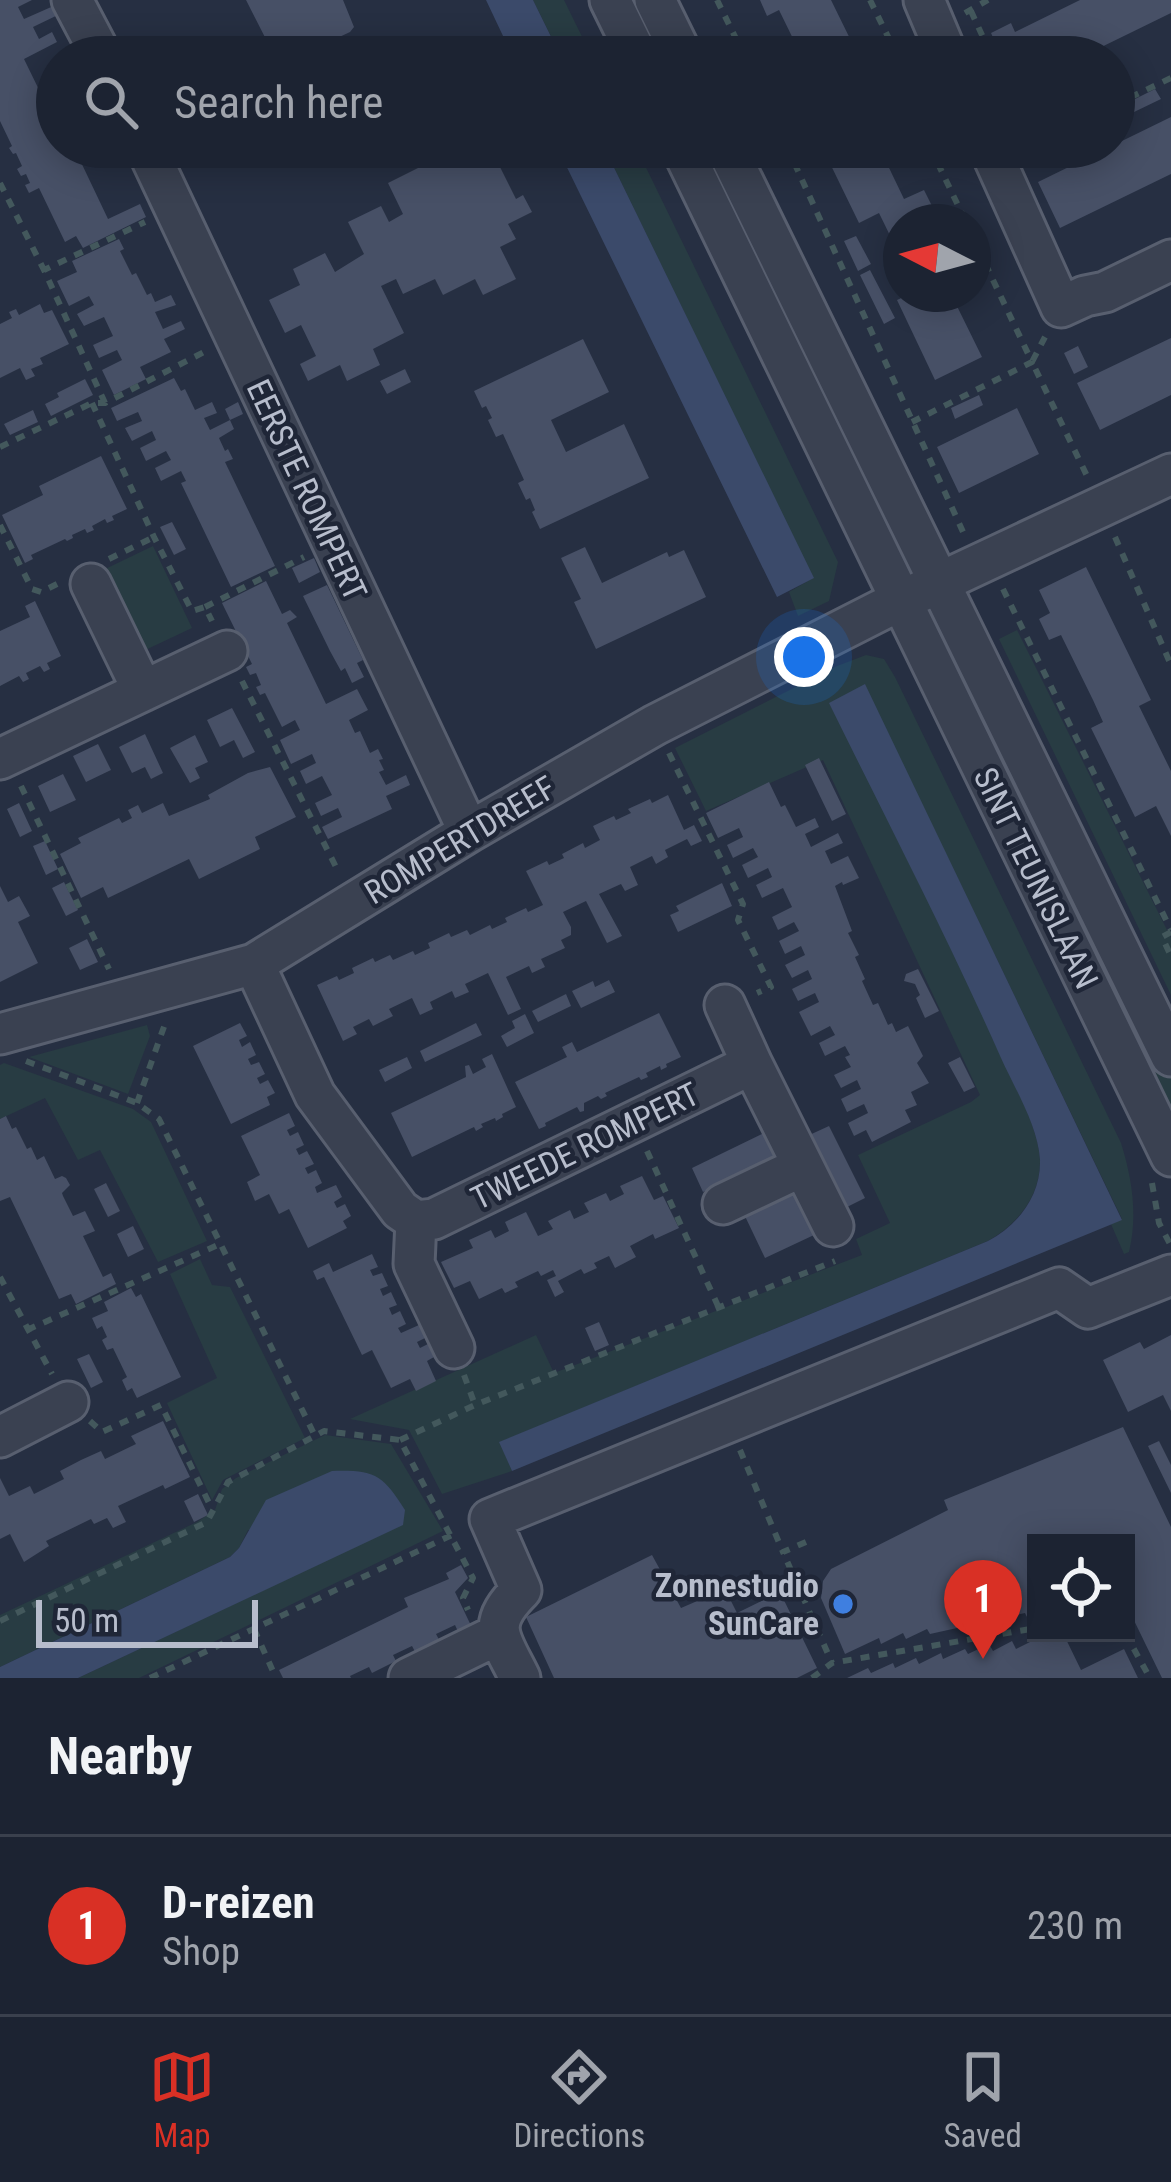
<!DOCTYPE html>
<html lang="en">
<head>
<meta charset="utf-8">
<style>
  body { margin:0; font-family:"Roboto Condensed",sans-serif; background:#292f3e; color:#f1f3f6 }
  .controls { position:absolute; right:36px; bottom:36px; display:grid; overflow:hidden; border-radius:0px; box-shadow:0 6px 30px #0003 }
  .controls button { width:108px; height:108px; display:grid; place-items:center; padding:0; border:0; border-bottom:3px solid #3a404d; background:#1c2332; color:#f1f3f6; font:60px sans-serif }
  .compass { position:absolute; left:883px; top:204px; width:108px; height:108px; border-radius:50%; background:#1c2332; box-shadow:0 6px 30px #0003; rotate:276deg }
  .scale { position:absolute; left:36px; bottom:30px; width:222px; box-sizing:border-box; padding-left:12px; border:6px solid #b7bdcc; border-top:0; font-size:33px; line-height:42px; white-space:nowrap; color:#b7bdcc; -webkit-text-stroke:9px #1f2637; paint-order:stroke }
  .you { position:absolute; left:804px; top:657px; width:42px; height:42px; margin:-30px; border:9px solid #fff; border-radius:50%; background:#1a73e8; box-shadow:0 0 0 18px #1a73e833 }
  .badge { display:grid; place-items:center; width:78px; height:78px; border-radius:50%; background:#d93025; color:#fff; font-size:39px; font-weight:700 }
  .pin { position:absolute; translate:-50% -99px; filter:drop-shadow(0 3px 6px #0008) }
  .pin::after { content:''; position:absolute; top:63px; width:42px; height:36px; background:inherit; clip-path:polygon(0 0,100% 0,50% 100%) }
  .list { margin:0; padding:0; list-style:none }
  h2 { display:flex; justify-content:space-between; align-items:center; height:156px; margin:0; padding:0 48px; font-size:51px }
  h2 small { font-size:39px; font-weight:400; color:#a0a4ac }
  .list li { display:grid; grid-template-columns:78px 1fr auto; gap:36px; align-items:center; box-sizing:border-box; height:180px; padding:0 48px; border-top:3px solid #3a404d }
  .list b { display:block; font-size:45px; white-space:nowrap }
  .list p { margin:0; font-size:39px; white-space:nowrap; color:#a0a4ac }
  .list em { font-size:39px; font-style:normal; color:#a0a4ac }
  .icon { flex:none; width:66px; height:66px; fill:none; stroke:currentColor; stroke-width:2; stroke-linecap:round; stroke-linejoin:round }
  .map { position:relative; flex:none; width:1171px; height:1678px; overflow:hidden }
  .search { position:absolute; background:#1c2332; box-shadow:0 6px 30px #0003; left:36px; right:36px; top:36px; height:132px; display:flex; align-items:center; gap:30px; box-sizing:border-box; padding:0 42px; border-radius:66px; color:#a0a4ac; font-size:45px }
  .sheet { height:336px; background:#1c2332 }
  nav { display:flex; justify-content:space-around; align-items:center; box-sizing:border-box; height:168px; border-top:3px solid #3a404d; background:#1c2332; font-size:33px; color:#a0a4ac }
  nav a { display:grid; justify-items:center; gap:6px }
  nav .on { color:#d93025 }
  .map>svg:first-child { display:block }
  .green { fill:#283c43 }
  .water { fill:#3b4a6a }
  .building { fill:#475066 }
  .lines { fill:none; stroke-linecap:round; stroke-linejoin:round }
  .minor-casing { stroke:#585f6f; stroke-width:45 }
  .path { stroke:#43585c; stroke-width:6; stroke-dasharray:9 9; stroke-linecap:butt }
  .minor { stroke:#3a4151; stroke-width:39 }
  .shop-dot { fill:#3f7fe0; stroke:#1f2637; stroke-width:4.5 }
  .labels { text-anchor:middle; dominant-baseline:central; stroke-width:9; stroke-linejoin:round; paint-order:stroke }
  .street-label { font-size:33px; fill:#b7bdcc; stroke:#1f2637 }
  .poi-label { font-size:33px; font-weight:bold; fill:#b7bdcc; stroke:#1f2637; text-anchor:end }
</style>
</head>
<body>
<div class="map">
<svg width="1171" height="1678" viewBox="0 0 1171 1678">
  <rect width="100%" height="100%" fill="#262f42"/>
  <path class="green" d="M533 0H564L592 57H561Z
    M604 147H636L838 562 829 601 798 616 789 592 813 578Z
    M153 546 192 628 139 653 101 571Z
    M1017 630 1171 938V995L999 639Z
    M964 654 1171 1077V1135L941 664Z
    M866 655 884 659 895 677 1121 1143C1132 1178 1138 1215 1129 1252L1124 1254 1111 1224 1122 1219 864 684C905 797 943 911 986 1023 1001 1062 1038 1119 1040 1160 1041 1195 1018 1224 988 1241L500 1442 512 1471 442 1494 409 1430 350 1419 536 1335 554 1373 862 1255 856 1239 890 1223 858 1155 971 1102 980 1095 823 760 706 811 675 748 837 666Z
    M147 1025 150 1036 128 1094 29 1057Z
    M4 1063 133 1109 151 1122 207 1241 158 1262 100 1150 78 1160 45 1098 0 1119V1065Z
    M200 1259 212 1285 230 1287 305 1438 223 1480 212 1500 167 1403 217 1378 170 1274Z
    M325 1435 391 1444 443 1531 139 1678H78L403 1524 248 1530 239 1548 230 1557 0 1667V1615L197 1522 215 1510 222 1489 236 1478Z"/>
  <path class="water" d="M486 0H533L561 57H513Z
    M557 147H604L814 578 777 597Z
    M865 684 1122 1220 512 1471 499 1442 988 1241C1018 1225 1041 1196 1040 1160 1038 1126 1015 1089 1001 1058 948 938 887 821 829 703Z
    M332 1471C375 1470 382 1474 405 1510L403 1525 78 1678H0V1667L230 1557 239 1548 266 1500Z"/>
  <path class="building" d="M0 0H32L18 7 24 19 58 4 62 13 33 27 39 39 52 32 57 42 24 59 44 100 52 96 57 106V118L54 120 57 126V147H83L86 154 79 158 108 219 140 204 146 217 83 248 76 236 65 242 39 188 29 193 25 185 30 183 26 174 21 176 17 169 22 166 16 153 13 154 9 148 12 146 0 121Z
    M246 0H343L354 27 350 32 297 57H275Z
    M760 0H831L859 57H802L779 10 767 16Z
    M1080 0H1171V13L1081 57H1002L991 33 1011 23 1015 32Z
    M1155 89 1161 99 1132 113 1127 103Z
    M1171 117V174L1060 228 1038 182Z
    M431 147H490L516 199 523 195 532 212 508 224 516 239 500 247 516 279 483 295 475 279 443 295 435 279 403 294 396 279 381 286 404 333 373 349 380 365 347 381 340 365 308 381 300 364 316 356 301 325 285 333 269 300 300 285 293 269 325 253 335 272 364 254 348 222 381 206 389 222 403 214 388 183 420 167 414 155Z
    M822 147H879L904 199 924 190 940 222H901V258L879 213 859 223Z
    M856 236 871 264 858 271 844 241Z
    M119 239 124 249 120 251 132 275 136 273 147 295 151 293 155 302 171 295 176 305 155 312 163 329 181 321 185 329 164 339 171 352 140 367 146 379 114 395 102 370 122 360 117 350 99 358 93 345 113 336 104 317 84 326 77 314 94 305 89 296 69 306 57 281 77 272 72 261Z
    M870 270 895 318 884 324 860 275Z
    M910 294H951L982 357 935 380 897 300Z
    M40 304 44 313 52 310 69 344 40 358 43 364 31 369 35 376 26 380 20 368 0 378V324L12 318 9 312 16 309 19 315Z
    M1171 338V395L1100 430 1077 383Z
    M583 339 609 392 551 420 566 452 624 424 649 478 540 529 532 512 535 510 530 498 526 500 518 483 524 480 503 434 496 437 488 420 492 418 486 406 482 408 474 391Z
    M1078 346 1088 367 1074 374 1064 353Z
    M405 369 411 382 387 394 380 381Z
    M174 378 181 391 185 389 195 410 212 402 217 413 204 418 210 430 230 420 225 409 238 402 243 414 230 420 234 429 219 438 225 451 228 449 233 459 225 462 275 566 231 587 181 483 186 481 181 471 161 481 155 468 171 460 166 451 146 461 140 448 156 440 152 431 132 441 125 428 142 421 138 412 117 421 111 408Z
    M85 379 93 395 51 416 45 404 59 397 57 393Z
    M979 395 983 405 955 419 951 408Z
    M1017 408 1039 454 959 493 937 447Z
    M33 410 38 422 10 435 4 424Z
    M101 456 127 509 112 516 114 520 107 523 105 519 92 526 94 530 87 533 85 529 72 535 73 538 67 541 65 539 31 555 33 559 25 563 2 515 43 495 39 486Z
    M172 522 186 549 174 555 160 527Z
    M585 547 602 583 667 552 669 557 684 550 706 597 596 649 574 602 581 599 561 558Z
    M314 558 320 572 299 583 292 568Z
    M1086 567 1151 700 1139 706 1171 771V836L1156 806 1135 817 1091 728 1103 722 1093 700 1061 635 1049 640 1039 619 1050 613 1039 590Z
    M266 581 282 614 290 610 297 617 287 623 326 704 357 689 368 710 349 720 355 733 360 731 370 753 378 749 383 759 379 760 384 770 379 772 386 785 406 775 410 785 386 796 392 809 328 839 322 827 342 817 338 808 321 816 315 803 332 795 322 776 306 784 300 771 316 763 312 754 291 764 280 740 300 730 295 720 282 727 265 693 260 695 256 687 261 685 256 673 250 675 246 667 252 664 222 603Z
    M327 585 363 660 357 663 364 677 352 683 345 668 341 671 330 651 303 596Z
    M35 601 61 656 47 663 50 669 44 672 40 666 26 673 29 679 23 682 19 676 0 686V631L30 617 25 606Z
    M232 708 255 752 243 758 234 740 220 747 207 720Z
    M145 734 163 773 151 779 145 767 132 773 119 747Z
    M195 735 208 762 195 768 200 778 190 783 170 748Z
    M98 744 111 770 86 782 73 756Z
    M819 758 846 814 832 821 805 765Z
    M270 767 296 817 255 837 260 849 199 879 189 859 108 898 103 887 81 898 60 854 81 843 78 838 119 818 122 823 132 818 128 810 138 805 142 813 163 803 169 816 210 799 208 795 248 773Z
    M63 774 76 800 50 812 38 786Z
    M769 782 781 807 785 805 796 827 815 818 819 827 805 834 811 847 838 833 843 843 825 851 831 864 848 856 859 878 843 885 842 882 835 886 852 931 848 933 859 955 855 957 865 979 862 981 873 1005 878 1003 888 1025 892 1023 896 1032 908 1026 923 1056 917 1063 929 1083 911 1092 917 1105 905 1110 911 1122 872 1142 866 1130 854 1136 848 1123 868 1113 864 1104 847 1112 841 1099 861 1089 857 1080 841 1088 834 1075 851 1067 845 1057 850 1055 845 1046 825 1056 819 1043 835 1035 830 1026 811 1036 799 1012 819 1002 815 993 798 1001 792 989 812 979 808 970 792 978 785 965 805 955 801 946 785 954 779 941 799 931 794 922 778 930 772 917 792 907 783 888 762 898 756 885 772 877 768 868 748 878 742 865 758 857 753 848 733 858 727 845 743 837 739 828 718 838 706 813Z
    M668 795 684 830 694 825 702 841 691 846 687 839 665 850 668 857 656 864 652 856 630 867 638 885 625 891 621 884 599 894 622 936 607 943 586 901 563 912 571 927V935L561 940 565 948 541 959 545 967 532 973 529 966 506 977 521 1009 508 1015 488 973 465 984 469 992 455 998 452 991 430 1002 433 1009 420 1015 412 998 389 1009 393 1016 373 1026 369 1019 353 1027 357 1034 343 1041 317 985 337 976 339 980 354 973 352 968 373 958 375 962 390 955 393 960 413 951 415 955 430 948 428 943 449 933 451 937 467 930 470 935 490 925 492 929 507 922 505 918 526 908 528 912 543 905 526 871 547 861 549 865 564 858 562 854 583 843 585 848 600 840 593 826 614 816 616 820 631 813 628 809 650 799 652 803Z
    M19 803 32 831 20 837 7 809Z
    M45 841 58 869 46 875 33 846Z
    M64 882 78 910 66 916 52 888Z
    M722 883 732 906 678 932 670 915 679 911 676 906Z
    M0 886 8 902 19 896 30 916 18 922 38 963 0 982Z
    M87 939 98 962 80 970 69 948Z
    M918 969 939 1011 925 1018 916 998 920 995 915 984 904 981 906 974Z
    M609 980 615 992 581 1008 572 991 593 981 595 987Z
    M566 994 571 1006 538 1022 532 1011Z
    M659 1013 681 1057 666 1064 667 1067 661 1070 660 1066 646 1073 648 1077 641 1080 639 1077 605 1093 607 1096 601 1099 598 1096 584 1103V1111L580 1112 577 1107 545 1123 546 1126 539 1129 515 1082 567 1057 562 1047 572 1042 577 1052Z
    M525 1014 534 1033 507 1047 501 1036 515 1028 512 1021Z
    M240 1023 247 1036 239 1040 242 1047 250 1042 256 1055 248 1059 251 1065 259 1062 265 1074 257 1078 260 1084 268 1080 275 1093 267 1097 270 1105 231 1124 193 1046Z
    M476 1023 482 1035 425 1062 420 1051Z
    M492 1054 516 1107 502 1114 503 1117 496 1121 495 1118 481 1124 483 1127 476 1131 474 1127 412 1157 391 1113 466 1077 465 1066 469 1065 473 1074 486 1067 482 1059Z
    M407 1057 412 1068 385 1082 379 1070Z
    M960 1057 975 1087 964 1092 948 1063Z
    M289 1113 295 1126 287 1130 290 1136 298 1132 304 1145 296 1149 299 1155 307 1151 314 1164 305 1168 308 1174 316 1170 322 1183 315 1187 317 1193 336 1185 342 1197 334 1202 337 1208 345 1204 351 1216 343 1221 347 1228 308 1248 289 1209 279 1214 269 1194 255 1201 247 1182 260 1175 241 1136Z
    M6 1116 12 1129 16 1127 27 1149 31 1147 37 1160 44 1156 55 1179 62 1176 66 1178 70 1185 62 1193 63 1196 73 1216 85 1211 95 1231 83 1236 103 1277 111 1273 116 1284 76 1304 71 1294 59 1299 10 1197 0 1201V1119Z
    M829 1126 865 1198 841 1210 805 1137Z
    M764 1133 776 1157 703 1192 692 1168Z
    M642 1176 654 1200 663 1196 679 1228 655 1239 653 1234 630 1246 636 1257 615 1268 609 1256 594 1263 597 1268 584 1274 581 1269 558 1281 564 1292 555 1297 547 1280 556 1276 553 1270 541 1276 538 1271 515 1282 518 1287 505 1293 502 1288 479 1299 470 1281 454 1288 441 1262 473 1248 469 1240 491 1230 495 1238 509 1231 505 1222 526 1212 538 1236 553 1229 548 1221 570 1210 574 1219 589 1212 584 1203 606 1193 610 1201 624 1194 620 1186Z
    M106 1183 120 1211 108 1217 94 1189Z
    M791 1189 814 1235 765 1258 743 1212Z
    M133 1226 144 1249 128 1257 117 1234Z
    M372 1254 378 1267 370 1270 373 1276 382 1273 388 1286 380 1289 383 1296 391 1292 397 1305 389 1308 392 1315 400 1311 406 1324 398 1328 401 1333 419 1325 425 1338 417 1342 420 1348 428 1344 434 1357 427 1361 436 1381 416 1391 410 1379 391 1388 372 1350 362 1355 324 1277 317 1280 313 1271 329 1263 333 1272Z
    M131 1288 136 1297 141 1294 181 1377 137 1398 132 1388 127 1391 122 1380 127 1377 113 1348 107 1350 102 1340 107 1337 102 1326 97 1329 92 1318 108 1311 104 1302Z
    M599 1322 609 1345 595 1351 585 1328Z
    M1171 1335V1411L1163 1395 1128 1412 1103 1360 1140 1342 1144 1349Z
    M89 1354 103 1382 91 1388 77 1359Z
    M163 1421 190 1477 165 1489 163 1485 118 1506 126 1522 113 1528 107 1518 94 1524 91 1519 46 1541 49 1546 24 1562 10 1534 0 1539V1478L9 1496 30 1486 34 1494 64 1479 60 1471 81 1460 101 1451 105 1459 136 1444 131 1436Z
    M1123 1427 1171 1527V1678H1162L1126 1604V1543H1036V1615L1028 1619 1025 1613 930 1634 927 1629 906 1639 903 1633 881 1644 879 1638 845 1654 821 1598 823 1581 831 1569 948 1510 944 1500Z
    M1159 1441 1171 1465V1493L1148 1446Z
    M198 1494 208 1515 194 1522 184 1501Z
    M652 1555 681 1608 725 1589 737 1613 780 1592 817 1668 797 1678H554L526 1617Z
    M461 1565 468 1578 455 1592 475 1634 462 1640 455 1625 436 1634 444 1649 420 1661 412 1646 393 1655 396 1661 372 1673 369 1667 350 1676 351 1678H283L279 1670 408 1607 404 1598 449 1579 446 1573Z
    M1048 1633H1063L1081 1670 1124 1649 1138 1678H847L868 1668 871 1673 893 1663 895 1668 916 1658 919 1664 941 1653 943 1659 965 1649 968 1654 989 1644 993 1651 1012 1641 1016 1649Z"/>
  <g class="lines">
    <g class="minor-casing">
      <path id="minor" d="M72 0 102 57
        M610 0 638 57
        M655 0 683 57
        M924 0 948 57
        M146 147 469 832
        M681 147 1171 1156
        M726 147 1171 1056
        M989 147 1061 307 1085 296 1105 292 1171 260
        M91 584 143 691
        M0 759 227 651
        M254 964 315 1095 400 1210 416 1221 434 1219 752 1064 725 1005
        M0 1034 254 964 469 832 655 725 881 610 1171 474
        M752 1064 833 1226
        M723 1204 803 1166
        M416 1221 414 1264 454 1348
        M0 1437 68 1402
        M409 1678 499 1634
        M520 1678C500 1637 485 1626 521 1590L490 1519 1059 1288 1088 1308 1171 1275"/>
    </g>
    <path class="path" d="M717 0 745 57
      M870 0 896 53
      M971 11 992 57
      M965 13 988 0
      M888 57 907 48
      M1114 105 1171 78
      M787 147 964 534
      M930 147 966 222
      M0 183 44 270
      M1045 337 1032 362 1087 476
      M92 403 154 537 192 611 205 607 212 621
      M105 403 44 270 145 222
      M912 422 1032 362 973 238
      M0 447 92 403H105L208 350
      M0 525 32 589 41 592 59 583
      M1115 537 1171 665
      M109 559 154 537
      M1003 589 1171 930
      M205 607 304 557
      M242 681 339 873
      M669 753 743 904 738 920 771 987 757 993
      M21 786 109 969
      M1171 932 1162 937 1171 956
      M26 1061 137 1103 159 1119 315 1436 324 1431 400 1440 473 1578 463 1598 468 1610
      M137 1103 166 1021
      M647 1151 718 1306
      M1152 1183 1159 1223 1170 1244
      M0 1277 52 1374
      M27 1330 220 1244
      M464 1375 475 1405
      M90 1421 102 1432 161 1405 212 1509
      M400 1440 475 1405 835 1261
      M740 1450 783 1552
      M806 1542 783 1552 832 1663
      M0 1621 207 1522 228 1482 315 1436
      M254 1629 276 1678
      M1125 1633 1150 1678
      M150 1678 454 1534
      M812 1678 832 1663 1036 1628"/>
    <use href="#minor" class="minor"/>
  </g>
  <circle class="shop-dot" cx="843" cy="1604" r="12"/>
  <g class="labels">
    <g class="street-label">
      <text transform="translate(307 490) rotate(65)">EERSTE ROMPERT</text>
      <text transform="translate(460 840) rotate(-31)">ROMPERTDREEF</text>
      <text transform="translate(1036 878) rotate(64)">SINT TEUNISLAAN</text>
      <text transform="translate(585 1146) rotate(-26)">TWEEDE ROMPERT</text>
    </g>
    <g class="poi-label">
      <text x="819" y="1585">Zonnestudio<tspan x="819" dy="38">SunCare</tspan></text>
    </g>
  </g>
</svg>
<div class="controls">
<button><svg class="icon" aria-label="locate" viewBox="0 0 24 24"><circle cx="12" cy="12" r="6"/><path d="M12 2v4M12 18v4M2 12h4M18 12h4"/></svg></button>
</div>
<svg class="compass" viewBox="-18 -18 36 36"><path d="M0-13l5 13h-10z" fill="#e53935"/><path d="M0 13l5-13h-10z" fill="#a0a4ac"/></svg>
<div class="scale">50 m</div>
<div class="you"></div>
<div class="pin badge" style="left:983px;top:1659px">1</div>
<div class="search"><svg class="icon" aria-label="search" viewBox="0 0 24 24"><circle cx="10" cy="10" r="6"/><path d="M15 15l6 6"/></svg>Search here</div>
</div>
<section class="sheet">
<h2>Nearby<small></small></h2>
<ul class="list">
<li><span class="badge">1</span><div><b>D-reizen</b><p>Shop</p></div><em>230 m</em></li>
</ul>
</section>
<nav>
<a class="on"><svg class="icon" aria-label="map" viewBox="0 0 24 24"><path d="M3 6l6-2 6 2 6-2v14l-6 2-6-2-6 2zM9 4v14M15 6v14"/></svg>Map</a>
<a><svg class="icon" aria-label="directions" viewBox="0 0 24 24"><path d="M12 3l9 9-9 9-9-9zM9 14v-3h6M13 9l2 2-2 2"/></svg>Directions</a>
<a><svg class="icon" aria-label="saved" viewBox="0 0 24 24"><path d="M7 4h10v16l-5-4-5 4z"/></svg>Saved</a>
</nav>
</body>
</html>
